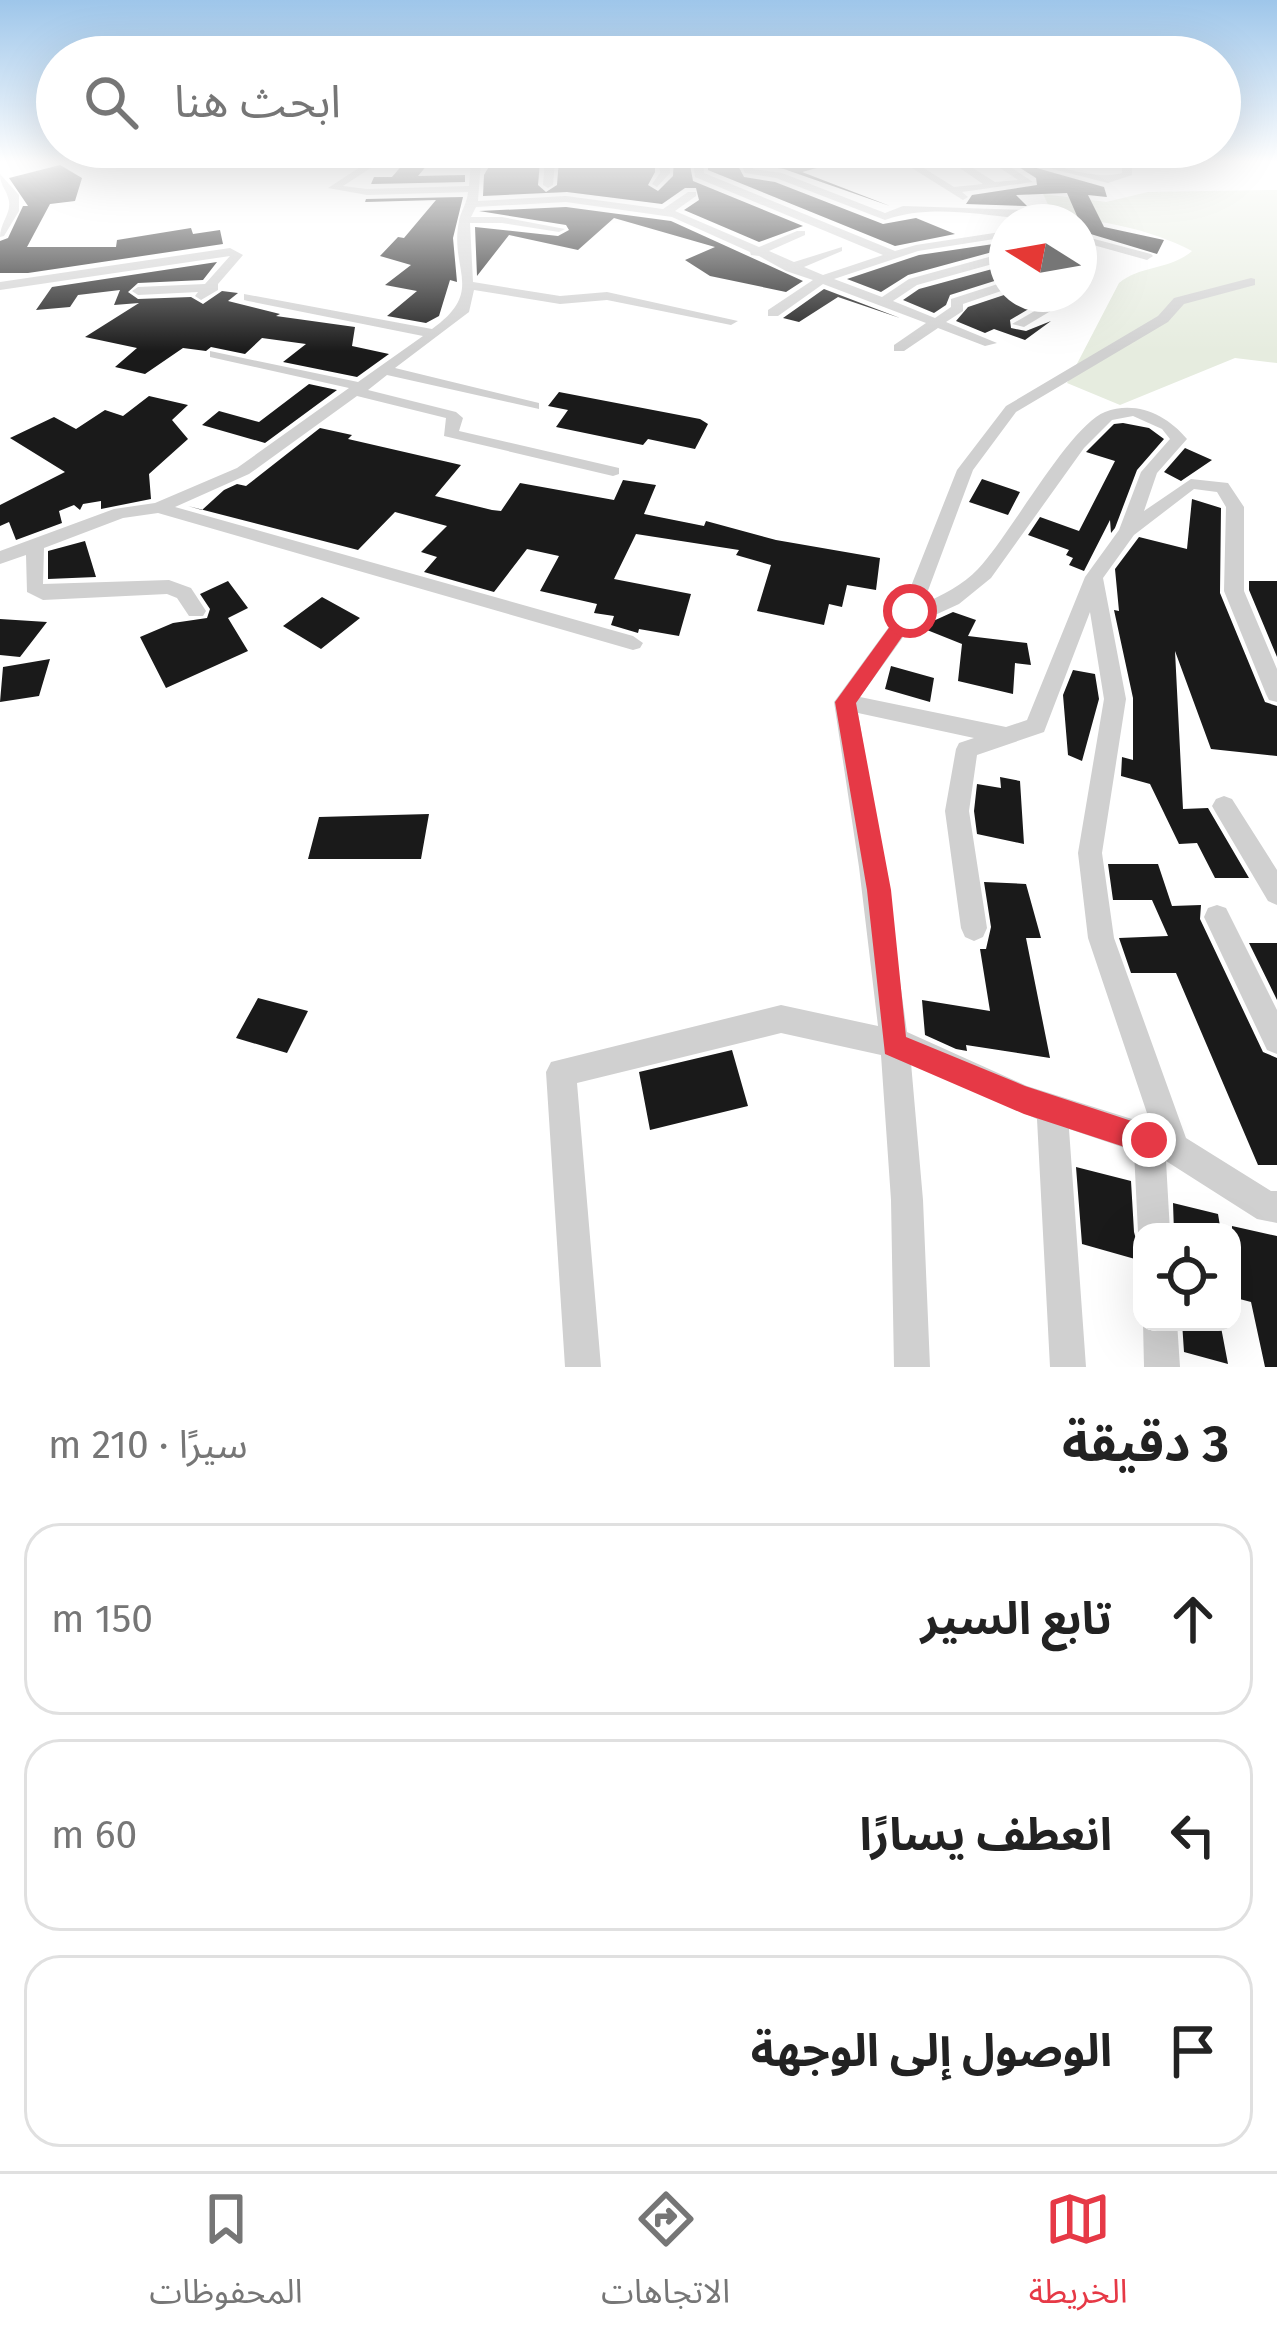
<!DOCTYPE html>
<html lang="ar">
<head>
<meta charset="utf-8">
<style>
  body { margin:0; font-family:"Fira Sans","Noto Sans Arabic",sans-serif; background:#f6f6f6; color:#222; direction:rtl }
  .controls { position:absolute; right:36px; bottom:36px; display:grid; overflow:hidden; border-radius:24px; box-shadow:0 12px 48px #0002 }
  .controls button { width:108px; height:108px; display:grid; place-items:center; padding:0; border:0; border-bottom:3px solid #e0e0e0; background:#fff; color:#222; font:60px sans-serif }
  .compass { position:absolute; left:989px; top:204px; width:108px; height:108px; border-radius:50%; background:#fff; box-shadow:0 12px 48px #0002; rotate:281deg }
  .stop { position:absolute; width:36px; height:36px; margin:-27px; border:9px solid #e63946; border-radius:50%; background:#fff }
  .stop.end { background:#e63946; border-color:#fff; box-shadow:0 3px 12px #0008 }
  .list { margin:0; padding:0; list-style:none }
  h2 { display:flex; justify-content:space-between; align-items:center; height:156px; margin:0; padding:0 48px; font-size:51px }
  h2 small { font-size:39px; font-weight:400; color:#767676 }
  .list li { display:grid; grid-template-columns:78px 1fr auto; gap:36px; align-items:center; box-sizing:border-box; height:192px; margin:0 24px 24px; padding:0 24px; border:3px solid #e0e0e0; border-radius:36px }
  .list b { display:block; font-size:45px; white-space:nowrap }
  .list em { font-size:39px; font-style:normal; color:#767676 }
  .icon { flex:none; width:66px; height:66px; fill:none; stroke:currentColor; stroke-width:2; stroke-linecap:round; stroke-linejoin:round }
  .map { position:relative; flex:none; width:1277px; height:1367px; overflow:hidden; direction:ltr }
  .search { position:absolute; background:#fff; box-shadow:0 12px 48px #0002; left:36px; right:36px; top:36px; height:132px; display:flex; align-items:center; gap:30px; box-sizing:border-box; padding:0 42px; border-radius:66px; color:#767676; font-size:45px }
  .sheet { height:804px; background:#fff }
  nav { display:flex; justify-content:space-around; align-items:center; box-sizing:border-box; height:168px; border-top:3px solid #e0e0e0; background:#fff; font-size:33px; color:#767676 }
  nav a { display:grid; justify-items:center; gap:6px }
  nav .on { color:#e63946 }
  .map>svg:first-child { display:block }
  .green { fill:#e6ecdf }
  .building { fill:#1a1a1a }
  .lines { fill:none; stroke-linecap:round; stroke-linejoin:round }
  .minor { fill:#d0d0d0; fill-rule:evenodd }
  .route { fill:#e63946 }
</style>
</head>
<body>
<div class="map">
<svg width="1277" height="1367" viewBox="0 0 1277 1367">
  <rect width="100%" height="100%" fill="#fff"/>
  <path class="green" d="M1277 190V363L1235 358 1120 405 1067 383 1119 283C1141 265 1170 270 1192 251 1148 228 1102 221 1053 215L1043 194 1106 202 1148 192Z"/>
  <path class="building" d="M493 160 540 161 538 185 546 192 557 185 559 160H655V172L648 185 658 191 673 176 674 160H689L693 181 803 226 759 242 684 210 699 200 696 188H685L662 204 567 192 483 196 484 175Z
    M708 160H735L744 177 775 182 883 224 916 218 955 234 895 246 708 170Z
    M754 160H823L824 166 802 172 890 206 784 169 756 165Z
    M1008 160 1104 187 1107 197 1088 195 1104 227 1164 240 1157 254 1084 232 1067 193 1016 195 1027 206 966 204 972 195 1037 185 1036 178Z
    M404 163 428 164 418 176 465 175V182L371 184 374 177H392Z
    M60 165 82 178 75 201 50 204 27 247H116L117 240 191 228 193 234 220 230 223 244 28 273H0V241L8 238 23 206H28L9 178Z
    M463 197 453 238 457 282 450 280 439 316 426 323 387 316 417 291 385 285 411 265 380 256 398 237 404 238 436 200 365 202 366 199Z
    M566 207 671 221 803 281 786 292 710 276 685 260 715 247 614 218 578 250 509 235 477 276 475 227 558 236 569 230 566 225 479 211Z
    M1007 242V248L908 275 881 292 847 279 919 255Z
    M217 262 203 280 138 283 128 292 138 299 191 297 203 304 222 291 238 293 228 301 280 314 276 316 355 327 352 346 389 354 357 377 283 362 306 344 262 338 245 354 211 347 206 351 183 348 145 374 115 367 137 348 85 337 139 303 114 305 120 290 78 295 70 307 36 310 52 287Z
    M1007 265V277L950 295 946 305 934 313 903 300 919 289Z
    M824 289 900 318 838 297 799 322 783 318Z
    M1007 294H1018L1037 304 1010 320 1011 328 1026 331 1051 321 1025 340 994 329 985 333 956 321 968 307Z
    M309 384 337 390 265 443 202 425 219 411 259 422Z
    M559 392 700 419 708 424 695 449 648 439 643 445 556 427 568 410 548 406Z
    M149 396 188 405 172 420 188 439 149 474 151 499 101 509V501L83 504 80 510 74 505 59 511 62 523 16 540 9 522 0 526V505L65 472 10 438 54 417 76 429 105 410 123 416Z
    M1123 423 1149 428 1164 439 1137 470 1115 528 1111 533 1110 520 1084 571 1069 565 1073 558 1066 555 1069 550 1028 535 1040 517 1079 531 1115 461 1086 452 1114 424Z
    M320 428 352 435 348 439 461 465 435 496 492 510 501 511 520 483 614 500 623 480 656 485 644 514 704 526 706 521 776 540 880 558 876 590 847 585 842 607 829 604 824 625 757 611 771 565 736 555 739 550 636 534 614 579 691 594 679 636 639 629 638 633 611 625 614 616 594 613 597 604 540 591 559 556 527 549 494 592 424 572 437 557 421 552 447 526 395 512 358 550 188 506 202 510 224 490 237 484 246 486Z
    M1185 448 1212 460 1181 481 1164 472Z
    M982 479 1020 492 1008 515 969 502Z
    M1192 499 1221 508 1220 593 1265 702 1277 706V756L1211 749 1175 651 1183 809 1208 808 1249 878H1215L1197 843 1179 844 1150 784 1121 776 1122 757 1133 760V698L1114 610 1119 611 1115 569 1139 537 1187 549Z
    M85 541 96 577 48 579V551Z
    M228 581 248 608 228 618 248 651 166 688 140 637 173 623 207 618 210 609 200 594Z
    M1249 581H1277V657L1249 590Z
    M322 597 360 618 321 649 283 626Z
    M953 612 976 620 968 636 1027 643 1031 665 1015 663 1013 694 958 681 962 644 927 630 931 622Z
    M0 619 47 622 20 657 0 655Z
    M50 659 39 696 0 702 3 667Z
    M891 666 934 678 930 702 885 689Z
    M1073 670 1095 674 1099 699 1082 761 1068 755 1063 695Z
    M1000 777 1020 781 1024 844 977 834 974 811 977 784 1001 788Z
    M429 814 421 859H308L319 817Z
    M1108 864H1158L1172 906 1201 905 1200 919 1263 1052 1277 1058V1165H1258L1176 973H1131L1119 938 1168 936 1152 900H1113Z
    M984 882 1026 884 1041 938H1026L1050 1058 966 1045 967 1051 956 1049 925 1035 922 1000 990 1011 980 949H986L991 927Z
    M1249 943H1277V1000Z
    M258 998 308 1011 287 1053 236 1038Z
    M732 1050 748 1106 650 1130 639 1072Z
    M1076 1167 1131 1181 1134 1232 1142 1261 1082 1244Z
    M1173 1203 1218 1214 1221 1232H1174Z
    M1232 1226 1277 1236V1367H1265L1251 1302 1232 1297Z
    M1182 1322H1220L1228 1364 1184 1352Z"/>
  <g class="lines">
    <path class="minor" d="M371 160H383L343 186 367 189 469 186 471 160H481L478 201 566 196 663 209 688 192H696V196L675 211 759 247 797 231H805V235L769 251 794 262 842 247V251L804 267 823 275 883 255 695 177 693 160H703L704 173 895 251 916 245 1007 231V237L918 251 834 279 882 297 909 279 1007 252V260L917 285 893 301 935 318 951 307V299L1007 281V289L963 304V311L946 322 997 343 985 346 938 328 904 351H894V345L926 323 823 284 778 316H768V310L813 280 786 271 759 256 751 255 750 252 672 217 566 202 476 207 471 217H502L565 229 559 232 502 223H470L473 282 560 296 607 292 738 321 731 325 607 300 560 304 474 290 469 312 395 368 539 403V409L387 375 368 390 456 412 463 418 459 431 619 468V474L613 476 444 436 446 418 357 396 249 474 175 507 633 636 643 643 640 648 633 650 158 513 123 518 44 548 43 584 169 580 191 588 206 611 203 616H189L177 598 167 594 43 600 27 592 26 555 0 564V551L114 509 155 503 237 468 349 388 210 357V351L358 382 423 336 248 301 244 300V294L432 329C486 291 449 270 459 221 461 210 467 204 468 192L367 195 328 188Z
      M545 160H555L553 185 548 188 543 185Z
      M659 160H669L670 173 657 187 652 184 660 173Z
      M739 160H749L753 169 782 173 885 213 903 206 1023 210 1066 222C1007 222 941 200 885 220L776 178 745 173Z
      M832 160H896L891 163H837Z
      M899 160H911L954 187 983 184 948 160H960L995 182 1018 180 988 160H1000L1033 182 962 192 968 197 963 200Z
      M1017 160C1052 160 1089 182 1122 173V160H1132V175L1108 183Z
      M0 174 19 195V211L4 236 0 237C0 223 11 214 9 201 7 190 0 186 0 174Z
      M1079 235 1151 254 1153 256 1147 260 1079 241Z
      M230 248 243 255 218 284V290L201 300 195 296 198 292 138 295 132 291 138 287 205 284 230 256 0 290V282Z
      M1251 278 1255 279V285L1184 304 1168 322 1016 412 973 470 923 604C942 595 963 585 978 569 1009 537 1069 426 1105 412 1136 400 1167 415 1187 439L1157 473 1144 511 1191 479 1228 483 1244 507V591L1277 669V702L1269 700 1266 694 1224 591 1226 507 1217 492 1194 489 1134 535 1103 578 1126 699 1102 853 1114 938 1186 1138 1271 1191H1277V1223L1257 1219 1166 1161 1170 1232H1142V1243L1138 1232 1134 1151 1069 1129 1086 1367H1050L1037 1119 911 1063 923 1200 930 1367H894L891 1200 881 1055 781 1033 577 1083 601 1367H565L546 1072 551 1062 781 1005 878 1026 859 867 834 702 902 609 957 470 1006 406 1158 316 1174 298ZM1133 416 1162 429 1170 439 1141 472 1119 530 1085 577 1027 720 1006 727 860 697 911 626 959 604 991 578 1084 448 1112 420ZM1090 612 1104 699 1078 853 1088 938 1151 1125 1027 1086 907 1032 884 867 858 713 974 738 959 743 956 749 945 811 961 928 965 937 974 941 983 937 987 928 969 811 977 755 1044 732Z
      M1064 294H1079L1024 327 1012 324Z
      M1224 796 1232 799 1277 870V905L1268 901 1216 813 1212 806 1216 799Z
      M1217 905 1226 908 1277 1010V1054L1267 1050 1204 917 1208 908Z
      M1143 1322H1177L1180 1367H1144Z"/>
  </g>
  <linearGradient id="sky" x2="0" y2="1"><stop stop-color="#9ec6ea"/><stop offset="0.46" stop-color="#fff"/><stop offset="1" stop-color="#fff" stop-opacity="0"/></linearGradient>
  <rect width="1277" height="351" fill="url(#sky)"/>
  <path class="route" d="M910 605 920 611 856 703 891 890 906 1037 1025 1086 1159 1130 1164 1140 1159 1150 1149 1155 1024 1114 885 1054 867 890 835 702 904 607Z"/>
</svg>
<div class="controls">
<button><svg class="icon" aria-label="locate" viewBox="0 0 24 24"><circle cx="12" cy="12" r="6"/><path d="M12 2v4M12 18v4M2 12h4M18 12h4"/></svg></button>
</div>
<svg class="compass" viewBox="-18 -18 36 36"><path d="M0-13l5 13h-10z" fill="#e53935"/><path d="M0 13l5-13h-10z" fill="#767676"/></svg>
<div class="stop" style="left:910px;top:611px"></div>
<div class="stop end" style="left:1149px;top:1140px"></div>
<div class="search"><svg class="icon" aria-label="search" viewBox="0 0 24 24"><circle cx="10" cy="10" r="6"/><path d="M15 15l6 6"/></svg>ابحث هنا</div>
</div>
<section class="sheet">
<h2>3 دقيقة<small>سيرًا · 210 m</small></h2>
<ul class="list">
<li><svg class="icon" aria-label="ahead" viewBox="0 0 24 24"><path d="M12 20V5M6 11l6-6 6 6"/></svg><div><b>تابع السير</b></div><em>150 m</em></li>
<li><svg class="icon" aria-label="left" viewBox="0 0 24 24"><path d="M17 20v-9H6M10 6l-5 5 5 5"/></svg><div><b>انعطف يسارًا</b></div><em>60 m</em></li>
<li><svg class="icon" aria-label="arrive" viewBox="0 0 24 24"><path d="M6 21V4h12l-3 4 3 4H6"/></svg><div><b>الوصول إلى الوجهة</b></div></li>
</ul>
</section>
<nav>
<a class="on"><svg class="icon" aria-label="map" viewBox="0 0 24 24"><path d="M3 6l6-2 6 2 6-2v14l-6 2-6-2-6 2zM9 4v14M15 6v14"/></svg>الخريطة</a>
<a><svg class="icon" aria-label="directions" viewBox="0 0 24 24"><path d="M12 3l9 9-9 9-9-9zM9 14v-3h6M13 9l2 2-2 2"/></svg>الاتجاهات</a>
<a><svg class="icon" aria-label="saved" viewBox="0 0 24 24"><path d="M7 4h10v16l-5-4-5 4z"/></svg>المحفوظات</a>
</nav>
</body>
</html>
